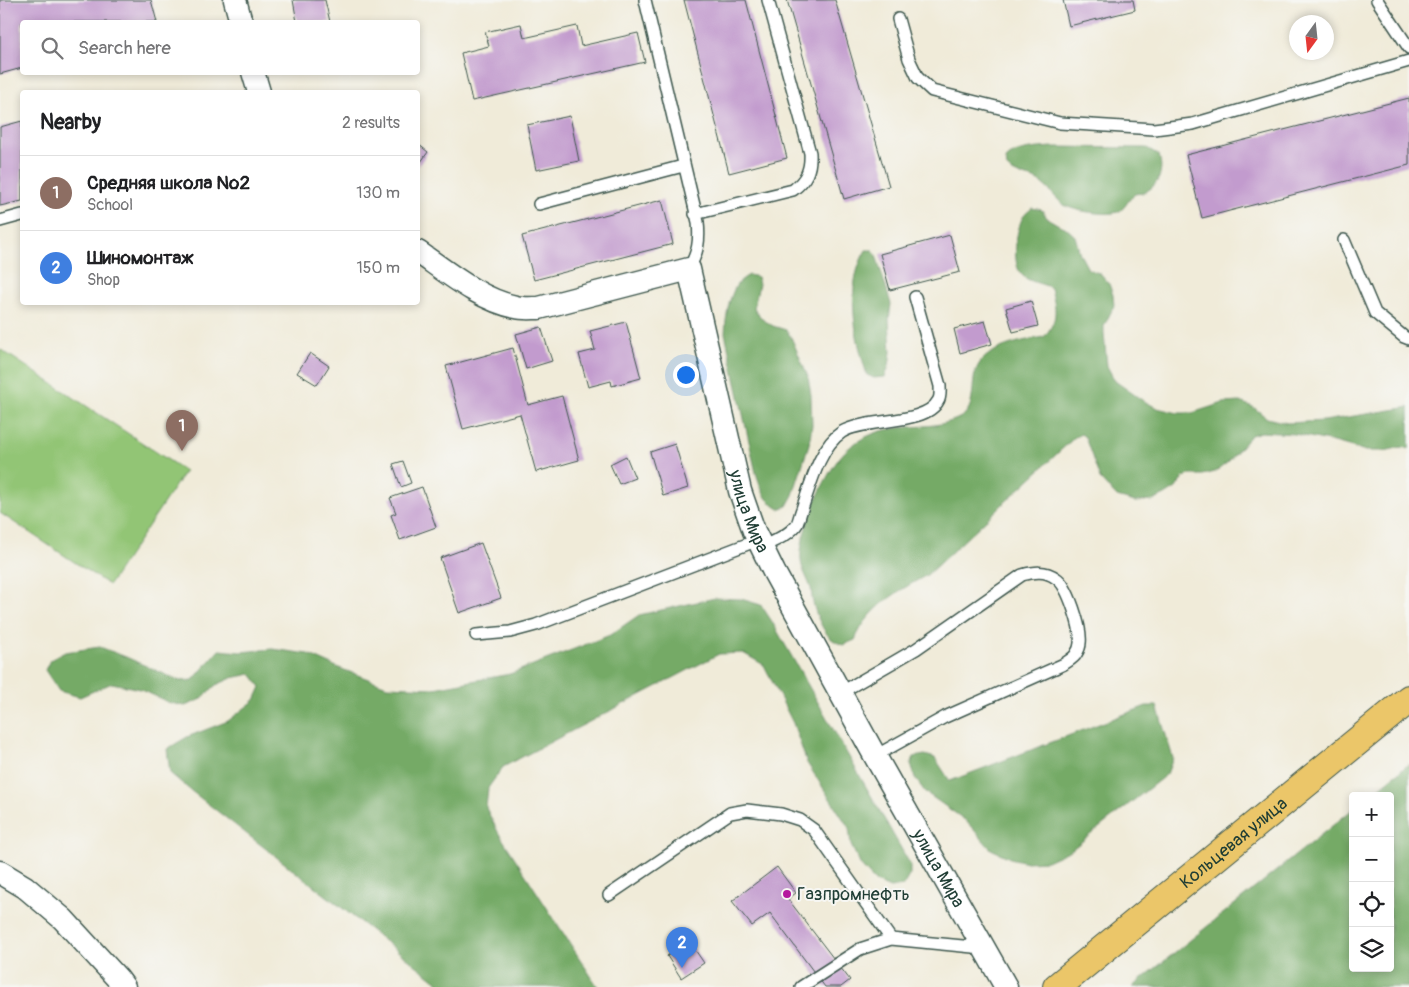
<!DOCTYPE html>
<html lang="en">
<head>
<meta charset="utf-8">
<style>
  body { margin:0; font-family:Pangolin,sans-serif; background:#f2f2f2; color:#202124 }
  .controls { position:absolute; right:15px; bottom:15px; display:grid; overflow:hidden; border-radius:5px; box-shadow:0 2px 8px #0003 }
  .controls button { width:45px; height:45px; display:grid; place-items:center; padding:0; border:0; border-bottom:1px solid #e0e0e0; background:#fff; color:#202124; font:25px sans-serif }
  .compass { position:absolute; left:1289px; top:15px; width:45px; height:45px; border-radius:50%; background:#fff; box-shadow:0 2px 8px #0003; rotate:195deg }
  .you { position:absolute; left:685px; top:374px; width:18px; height:18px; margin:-12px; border:4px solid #fff; border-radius:50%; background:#1a73e8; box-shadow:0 0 0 8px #1a73e833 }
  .badge { display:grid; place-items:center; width:32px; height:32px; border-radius:50%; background:#b5179e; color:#fff; font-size:16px; font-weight:700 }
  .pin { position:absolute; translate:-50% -41px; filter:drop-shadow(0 1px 2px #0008) }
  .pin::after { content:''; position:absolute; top:26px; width:18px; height:15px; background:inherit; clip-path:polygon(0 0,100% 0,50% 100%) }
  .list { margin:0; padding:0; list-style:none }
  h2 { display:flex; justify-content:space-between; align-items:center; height:65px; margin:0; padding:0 20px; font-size:21px }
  h2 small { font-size:16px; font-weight:400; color:#757577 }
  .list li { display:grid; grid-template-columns:32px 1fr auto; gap:15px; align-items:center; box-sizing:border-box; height:75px; padding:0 20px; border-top:1px solid #e0e0e0 }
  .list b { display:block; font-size:19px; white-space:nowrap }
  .list p { margin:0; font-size:16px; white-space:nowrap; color:#757577 }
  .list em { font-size:16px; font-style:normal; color:#757577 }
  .icon { flex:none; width:28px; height:28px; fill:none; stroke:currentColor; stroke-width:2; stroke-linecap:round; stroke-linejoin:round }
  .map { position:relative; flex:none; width:1409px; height:987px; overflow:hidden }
  .search { position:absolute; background:#fff; box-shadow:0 2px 8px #0003; left:20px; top:20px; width:400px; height:55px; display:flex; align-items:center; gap:12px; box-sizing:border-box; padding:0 18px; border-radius:5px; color:#757577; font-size:19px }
  .panel { position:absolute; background:#fff; box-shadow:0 2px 8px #0003; left:20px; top:90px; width:400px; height:215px; border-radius:5px }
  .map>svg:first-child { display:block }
  .green { fill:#92c575; stroke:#588154 }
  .forest { fill:#75aa66; stroke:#4a744d }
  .building { fill:#c29bce }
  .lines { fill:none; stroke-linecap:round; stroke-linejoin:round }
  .lane-casing { stroke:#3e574d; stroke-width:14 }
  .street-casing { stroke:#3e574d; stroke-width:25 }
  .highway-casing { stroke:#3e574d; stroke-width:30 }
  .lane { stroke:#fff; stroke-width:11 }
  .street { stroke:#fff; stroke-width:22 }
  .highway { stroke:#ebc669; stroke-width:28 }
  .poi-dot { fill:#b5179e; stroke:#f6f6f2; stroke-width:2 }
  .labels { text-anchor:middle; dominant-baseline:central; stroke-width:4; stroke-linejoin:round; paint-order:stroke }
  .street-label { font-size:18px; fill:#1f3d34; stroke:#f6f6f2 }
  .poi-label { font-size:18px; fill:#1f3d34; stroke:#f6f6f2; text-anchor:start }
</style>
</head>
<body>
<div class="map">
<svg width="1409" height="987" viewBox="0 0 1409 987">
  <rect width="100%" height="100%" fill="#f6f6f2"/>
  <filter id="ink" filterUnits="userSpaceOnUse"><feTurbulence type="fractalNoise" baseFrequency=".02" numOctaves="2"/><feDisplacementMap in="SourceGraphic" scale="10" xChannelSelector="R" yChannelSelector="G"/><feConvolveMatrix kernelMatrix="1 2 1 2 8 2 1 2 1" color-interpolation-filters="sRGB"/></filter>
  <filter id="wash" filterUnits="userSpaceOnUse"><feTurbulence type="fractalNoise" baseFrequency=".0096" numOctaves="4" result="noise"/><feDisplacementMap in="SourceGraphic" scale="20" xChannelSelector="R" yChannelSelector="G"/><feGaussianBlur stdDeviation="1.12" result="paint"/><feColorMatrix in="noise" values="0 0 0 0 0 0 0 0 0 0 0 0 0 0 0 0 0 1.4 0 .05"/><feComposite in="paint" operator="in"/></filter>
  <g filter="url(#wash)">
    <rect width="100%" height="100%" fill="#f0ebd9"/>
    <path class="green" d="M0 349 185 471 109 585 0 513Z"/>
    <path class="forest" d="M1054 147 1147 148 1159 155C1164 172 1159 186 1143 193 1140 194 1138 193 1135 194 1129 198 1126 207 1120 211 1110 217 1073 211 1064 205 1055 198 1048 187 1038 181 1028 175 1018 178 1007 168L1006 159C1016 148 1040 148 1054 147Z
      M1032 208 1042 210 1047 218 1059 225 1065 227 1075 236 1080 254 1088 269 1101 274 1109 284 1113 295 1114 306 1104 326V334L1107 366 1115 381 1142 400 1157 408 1178 413H1192L1223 403 1240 402 1253 407 1267 418 1287 423 1324 421 1409 407V449L1402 447 1384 451H1366L1338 443 1295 434 1261 432 1251 435 1228 462 1215 472 1203 475H1190L1183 477 1176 488 1165 495 1152 501 1135 502 1117 497 1100 479 1085 437 1081 434 1075 437 927 575C898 591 868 608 855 640L843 645C840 644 836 642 833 640 823 634 813 608 812 597 811 593 812 589 810 586 807 577 802 570 801 561 798 535 824 476 841 456 850 445 862 438 875 433 902 423 935 431 961 417 977 408 970 382 977 368 986 347 1024 340 1044 337 1059 319 1056 310 1051 288 1042 283 1028 282 1022 275 1011 264 1016 229 1023 217 1025 214 1029 211 1032 208Z
      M866 250H873L876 255 891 304 889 320 891 352 889 366 885 377 874 378 867 375C855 337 844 286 866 250Z
      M749 275 757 277 759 284 754 308 762 319 773 326 786 330 791 337 808 377 811 395 812 425 809 444 793 495 787 506 779 509C763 499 762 490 756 473L725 333C726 317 728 300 736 286 739 281 744 278 749 275Z
      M715 598 741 599 761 605 771 620 910 864V874L903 886 890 888 876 882 861 866 851 845 849 828 807 763 793 723 764 665 743 653 719 654 503 767 488 788 486 808 498 832 598 987H444L190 790 170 773 167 749 187 737 228 721 255 700 261 687 251 674 232 678 216 685 200 700 185 706 170 703 140 689 112 683 80 697 59 691 45 670 50 660 65 652 100 647 126 657 180 681 193 680 219 650 241 652 272 649 308 654 339 668 387 686 434 688 510 674 610 635 639 615Z
      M1146 706H1157L1173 758 1167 774 1071 850 1047 861 1027 862 1010 858 991 849 965 820 925 792 915 778 911 764 914 757 925 755 935 758 950 781Z
      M1409 764V987H1132L1353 809V968H1390V796H1369Z"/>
    <g id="blocks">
      <path class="building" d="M0 0H151L157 22H22V68L0 74Z
        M293 0H325L330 22H297Z
        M684 0H746L787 158 729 173Z
        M787 0H835L889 186 844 199Z
        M1063 0H1133L1135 10 1069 26Z
        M521 24 524 38 577 26 581 46 638 33 645 62 472 101 461 53 489 46 485 32Z
        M1409 98V165L1202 218 1186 155Z
        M570 116 579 161 536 170 527 125Z
        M22 121V201L0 206V127Z
        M418 144 428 152 418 166Z
        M662 200 673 244 534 280 522 236Z
        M950 235 960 272 890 290 880 254Z
        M1031 301 1038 326 1013 332 1006 308Z
        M985 321 992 344 960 353 954 329Z
        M626 322 641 378 612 386 611 381 588 387 579 354 595 350 590 331Z
        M541 327 552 361 526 369 516 334Z
        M513 348 528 405 562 396 579 460 536 472 520 414 463 429 446 366Z
        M310 353 329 366 317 385 297 373Z
        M675 444 688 488 663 496 650 452Z
        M626 456 635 478 619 484 610 464Z
        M403 461 411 483 401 487 393 464Z
        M422 487 436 527 400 540 391 515 396 513 390 498Z
        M481 543 501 598 459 613 440 558Z
        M777 867 796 893 788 899 850 980 841 987H825L770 913 752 926 732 901Z
        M689 941 704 963 681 978 667 956Z"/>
    </g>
  </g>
  <g filter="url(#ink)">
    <use href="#blocks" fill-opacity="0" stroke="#3e574d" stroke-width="1"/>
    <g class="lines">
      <g class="lane-casing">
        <path id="lane" d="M645 0 698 222C700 242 698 251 689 269
          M1377 0 1409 48
          M898 19 909 59 918 78 932 91 1060 123 1154 129 1193 124 1409 61
          M539 204 683 166
          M695 214 793 190C806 180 811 170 810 153L768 0
          M0 221 22 215
          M1344 240 1375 313 1404 337 1409 339
          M762 547C773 541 790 535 797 524 799 520 800 514 802 509 810 486 820 446 842 432 865 418 926 425 938 401 941 397 940 391 940 386L915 297
          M476 635 510 632 536 625 758 540
          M840 693 892 663 916 649 1022 575C1034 572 1045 570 1056 578 1068 585 1082 629 1080 643 1080 646 1078 651 1076 654 1074 658 1068 661 1064 664L945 717 875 756
          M609 895 730 813 747 810 781 814 800 820 814 830 891 939
          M801 987 860 949 891 939 983 948"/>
      </g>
      <g class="street-casing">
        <g id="street">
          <path d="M235 0 241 22"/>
          <path d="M253 72 259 92"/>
          <path id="s1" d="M418 252C447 272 480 300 516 307 523 309 532 308 539 308L689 269 740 491 754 531 774 572 875 756 1006 987"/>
          <path d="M0 872 25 887 63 919 118 979 124 987"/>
        </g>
      </g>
      <g class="highway-casing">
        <g id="highway">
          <path id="s2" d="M1057 987 1409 699"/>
        </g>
      </g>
      <use href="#lane" class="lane"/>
      <use href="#street" class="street"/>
      <use href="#highway" class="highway"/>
    </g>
  </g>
  <circle class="poi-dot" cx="787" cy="894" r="5"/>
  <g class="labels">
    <g class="street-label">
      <text stroke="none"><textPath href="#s1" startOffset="541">улица Мира</textPath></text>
      <text stroke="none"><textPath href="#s2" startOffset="228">Кольцевая улица</textPath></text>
      <text stroke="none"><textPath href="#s1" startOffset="946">улица Мира</textPath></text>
    </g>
    <g class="poi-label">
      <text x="797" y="894">Газпромнефть</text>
    </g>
  </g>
</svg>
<div class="controls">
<button>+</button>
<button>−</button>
<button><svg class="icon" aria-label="locate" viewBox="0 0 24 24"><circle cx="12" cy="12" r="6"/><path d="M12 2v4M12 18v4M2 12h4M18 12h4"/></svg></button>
<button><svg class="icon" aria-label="layers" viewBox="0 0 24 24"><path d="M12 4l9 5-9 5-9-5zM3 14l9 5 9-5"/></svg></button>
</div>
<svg class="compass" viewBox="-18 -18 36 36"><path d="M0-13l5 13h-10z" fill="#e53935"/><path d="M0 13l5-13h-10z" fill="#757577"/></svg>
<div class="you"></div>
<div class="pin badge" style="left:182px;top:451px;background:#8d6e63">1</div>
<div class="pin badge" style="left:682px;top:968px;background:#3f7fe0">2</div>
<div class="search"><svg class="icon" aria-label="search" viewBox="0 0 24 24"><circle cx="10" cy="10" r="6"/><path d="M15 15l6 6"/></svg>Search here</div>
<section class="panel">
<h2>Nearby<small>2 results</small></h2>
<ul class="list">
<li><span class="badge" style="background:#8d6e63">1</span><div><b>Средняя школа №2</b><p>School</p></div><em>130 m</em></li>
<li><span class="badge" style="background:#3f7fe0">2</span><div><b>Шиномонтаж</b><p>Shop</p></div><em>150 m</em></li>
</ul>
</section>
</div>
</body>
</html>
